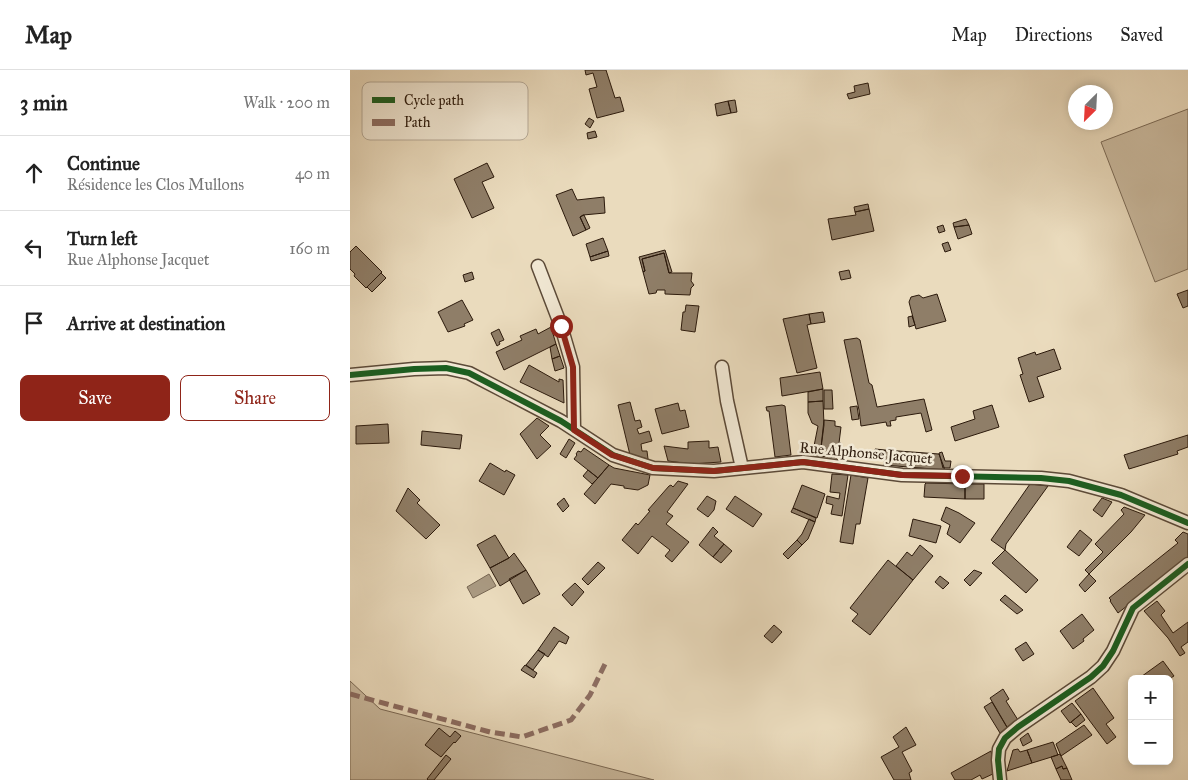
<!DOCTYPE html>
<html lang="en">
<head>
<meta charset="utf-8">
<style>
  body { margin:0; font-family:"IM FELL Great Primer",serif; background:#f6f6f6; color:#222 }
  .controls { position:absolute; right:15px; bottom:15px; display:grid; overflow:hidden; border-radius:8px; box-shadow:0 2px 8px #0003 }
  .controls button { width:45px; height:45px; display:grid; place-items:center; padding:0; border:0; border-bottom:1px solid #e0e0e0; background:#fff; color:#222; font:25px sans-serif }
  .compass { position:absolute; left:718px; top:15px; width:45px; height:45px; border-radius:50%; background:#fff; box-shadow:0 2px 8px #0003; rotate:204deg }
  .stop { position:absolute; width:15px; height:15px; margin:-11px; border:4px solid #8f2418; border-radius:50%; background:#fff }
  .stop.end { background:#8f2418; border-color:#fff; box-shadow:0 1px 5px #0008 }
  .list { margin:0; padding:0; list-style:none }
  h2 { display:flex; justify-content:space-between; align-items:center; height:65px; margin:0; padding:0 20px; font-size:21px }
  h2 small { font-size:16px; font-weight:400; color:#767676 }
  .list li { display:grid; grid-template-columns:32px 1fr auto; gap:15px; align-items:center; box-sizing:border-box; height:75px; padding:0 20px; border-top:1px solid #e0e0e0 }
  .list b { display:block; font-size:19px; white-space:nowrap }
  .list p { margin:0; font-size:16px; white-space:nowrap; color:#767676 }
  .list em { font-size:16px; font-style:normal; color:#767676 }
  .actions { display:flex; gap:10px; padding:15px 20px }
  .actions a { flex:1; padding:11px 0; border:1px solid #8f2418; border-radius:8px; text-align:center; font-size:18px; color:#8f2418 }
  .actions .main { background:#8f2418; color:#fff }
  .icon { flex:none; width:28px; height:28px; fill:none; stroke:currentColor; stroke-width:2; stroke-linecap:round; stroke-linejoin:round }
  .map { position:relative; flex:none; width:838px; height:710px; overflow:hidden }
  header { display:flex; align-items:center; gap:30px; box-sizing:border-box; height:70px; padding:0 25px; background:#fff; border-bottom:1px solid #e0e0e0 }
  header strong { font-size:24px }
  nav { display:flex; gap:28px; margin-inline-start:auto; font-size:18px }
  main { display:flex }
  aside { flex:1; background:#fff }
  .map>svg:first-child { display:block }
  .green { fill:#caba9f; stroke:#7b6a56 }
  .water { fill:#a99981; stroke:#776652 }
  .building { fill:#8f7e68; stroke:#2c1a0c }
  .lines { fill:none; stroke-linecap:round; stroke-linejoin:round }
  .street-casing { stroke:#5c4a38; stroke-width:15 }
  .street { stroke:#f1e8d4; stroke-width:12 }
  .quiet { stroke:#8d6e63; stroke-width:5; stroke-dasharray:10 5; stroke-linecap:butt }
  .cycleway-casing { stroke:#f1e8d4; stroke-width:9 }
  .cycleway { stroke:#1b5e20; stroke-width:6 }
  .route { stroke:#8f2418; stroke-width:6 }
  .labels { text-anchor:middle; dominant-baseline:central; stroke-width:5; stroke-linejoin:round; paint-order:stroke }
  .street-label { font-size:15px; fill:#2c1a0c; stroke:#f1e8d4 }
  .key { fill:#f1e8d4; stroke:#b6aa98; stroke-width:1 }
  .key-label { font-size:14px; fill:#2c1a0c }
</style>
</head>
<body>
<header>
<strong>Map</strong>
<nav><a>Map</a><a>Directions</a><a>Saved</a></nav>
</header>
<main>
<aside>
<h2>3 min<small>Walk · 200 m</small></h2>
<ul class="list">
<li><svg class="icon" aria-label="ahead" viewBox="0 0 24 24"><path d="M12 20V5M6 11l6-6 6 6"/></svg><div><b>Continue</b><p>Résidence les Clos Mullons</p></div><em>40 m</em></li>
<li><svg class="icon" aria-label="left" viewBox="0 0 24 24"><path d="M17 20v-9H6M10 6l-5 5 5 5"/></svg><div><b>Turn left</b><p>Rue Alphonse Jacquet</p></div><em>160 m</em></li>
<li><svg class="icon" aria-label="arrive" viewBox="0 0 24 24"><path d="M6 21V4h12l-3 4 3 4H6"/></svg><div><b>Arrive at destination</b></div></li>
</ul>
<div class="actions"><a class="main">Save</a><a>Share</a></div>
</aside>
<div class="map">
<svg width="838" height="710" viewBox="0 0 838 710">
  <rect width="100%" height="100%" fill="#eadbbd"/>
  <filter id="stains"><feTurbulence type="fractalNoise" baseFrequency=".004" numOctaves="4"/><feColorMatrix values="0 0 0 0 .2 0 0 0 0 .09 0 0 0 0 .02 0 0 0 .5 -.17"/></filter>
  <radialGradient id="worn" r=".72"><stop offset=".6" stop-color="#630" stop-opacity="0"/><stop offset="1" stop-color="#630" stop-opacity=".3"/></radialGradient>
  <path class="green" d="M838 39V199L805 212 751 72Z
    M0 611 30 639 304 710H0Z"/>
  <path class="water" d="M139 504 146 516 123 528 117 517Z"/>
  <path class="building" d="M235 0H256L265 28 270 27 274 41 247 48 239 19 247 17 243 3 236 5Z
    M518 13 520 24 499 29 497 24 505 22 504 16Z
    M385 30 387 42 381 43 378 31Z
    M378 31 381 43 367 46 365 34Z
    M239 48 244 51 240 58 235 54Z
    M245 61 247 67 238 69 237 63Z
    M137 93 144 107 132 112 144 138 122 148 104 109Z
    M222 119 227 130 254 127 255 143 233 145 230 147 236 160 223 166 206 125Z
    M518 134 519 139 505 142 504 137Z
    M519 139 524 161 482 170 478 149 506 145 505 142Z
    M234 145 240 158 236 160 230 147Z
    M616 149 619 155 604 157 603 153Z
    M593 155 595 161 589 163 587 157Z
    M619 155 622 164 608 169 604 157Z
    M253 168 258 181 240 187 236 174Z
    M598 172 601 180 595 182 592 174Z
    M6 176 32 202 16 218 4 206 5 204 0 199V182Z
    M315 180 322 202 319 203 314 183 292 189 295 201 293 202 289 187Z
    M258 181 259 186 241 191 240 187Z
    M314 183 319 203H342L341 211 344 215 341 218 340 225 315 224V220H307L306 223 299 224 293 202 295 201 292 189Z
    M499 200 501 208 491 210 489 202Z
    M122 202 124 209 115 212 113 205Z
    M31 203 36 208 22 222 17 217Z
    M838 220V236L833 238 827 224Z
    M587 224 596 251 566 259 559 232 561 227 569 225 573 228Z
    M112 230 123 250 114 254 115 256 98 262 88 242Z
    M336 235 349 236 345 262 331 260 333 242H335Z
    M473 242 475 252 461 254 459 244Z
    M459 244 461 254 457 255 467 298 447 303 433 249Z
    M562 246 565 255 559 257 558 247Z
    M201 257 206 274 154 300 146 282 172 270 170 266 186 259 188 264Z
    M149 259 154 270 149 272 150 274 147 276 141 263Z
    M507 268 510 270 519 313 522 315 527 337 574 329 582 360 576 362 571 343 546 347V350L540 351 541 356H537L536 352 511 356 509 340 494 270Z
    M206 274 210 286 202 289 200 277Z
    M704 279 711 299 687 307 694 327 679 332 670 305 673 304 668 288 685 282 686 285Z
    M210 286 214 298 205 301 202 289Z
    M179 295 209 312V309L213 310 214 333 170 312Z
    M470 302 473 319 432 326 430 308Z
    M473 319V331L458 332V322Z
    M474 320H482L483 339H474Z
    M473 331 474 355 470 386H462L468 356 462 353 458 343V332Z
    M280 332 285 351 290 350 292 357 287 359 289 364 299 361 302 371 291 374 292 381H297L298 389 280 385 268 335Z
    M328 333 330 341 335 340 339 357 312 364 305 339Z
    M432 335 435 336 441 385 425 387 419 341H417L416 337Z
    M642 335 649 357 605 371 601 357 625 349 623 341Z
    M507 336 509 349 502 350 500 337Z
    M187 348 199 356 190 365 201 376 187 389 170 364Z
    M474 350 485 351V356L491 357 489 373H491V377H488L487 388 470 386Z
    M38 354 39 373 6 374V356Z
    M72 361 112 365 110 379 71 375Z
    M838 365V377L827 381 828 384 779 399 774 385Z
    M219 369 225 373 216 388 210 384Z
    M359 371V378L368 377 371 392 341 394 318 391 314 376 338 379V372Z
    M234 378 259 395 248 408 224 389 227 385 226 384 228 381 231 382Z
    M525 379 535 380 534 387H524Z
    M535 380 589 384 595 400 534 395Z
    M592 382 595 391H601L600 398H593L589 383Z
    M140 393 155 402 156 400 165 405 154 425 129 411Z
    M259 395 264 398 300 405 298 415 288 420 274 418V416L261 414 245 434 234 424Z
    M238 400 248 408 242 414 233 406Z
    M482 404 498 405 492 446 481 444 483 435 476 433 477 426 489 429 490 423 480 422Z
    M501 405 518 408 510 454H506L503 474 490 472Z
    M328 411 338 414 317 442 323 446 316 454 339 472 322 492 315 486 320 480 302 466 288 484 272 470 286 453 288 455 300 441 298 440 319 416 321 415 323 417Z
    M576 413 615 414V429L574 427 575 414Z
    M615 414H634V429H615Z
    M680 414 698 416 656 474 655 480 641 470Z
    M452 415 475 424 467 448 443 438Z
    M58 418 70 430 67 433 90 455 76 469 46 441Z
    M357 426 366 431 364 440 358 447 347 439Z
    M385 426 412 444 403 457 376 439Z
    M214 428 219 436 213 442 207 434Z
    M752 428 762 432 752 447 743 440Z
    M596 437 609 443 625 453 610 473 597 464 600 455 591 450Z
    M774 437 795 445 781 462 739 504 735 500 753 482 745 474 774 444 771 440Z
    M443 438 466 448 465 452 441 442Z
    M459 449 465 452 458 469 452 475 447 470 452 464Z
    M563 449 591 456 586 473 559 466Z
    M363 457 368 462 364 466 374 474 363 487 349 475Z
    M730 460 742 470 729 486 717 477Z
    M833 462 838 464V488L768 543 760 531 761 530 759 528 828 473 825 470Z
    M145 465 159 488 140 498 127 475Z
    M447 470 452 475 438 489 433 484Z
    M374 474 382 481 371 493 363 487Z
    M570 475 583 486 563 510 546 496 557 482 562 486Z
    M655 480 688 510 676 523 642 493Z
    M164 483 176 500 150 516 140 498 159 488Z
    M538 490 563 510 520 565 502 551 508 544 500 538Z
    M248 492 255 498 238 515 232 509Z
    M176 500 190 524 173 534 159 509Z
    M624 500 632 503 620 516 614 510Z
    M739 504 746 511 735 522 729 515Z
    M590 506 599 513 593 519 585 512Z
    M225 513 234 522 222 536 212 525Z
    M655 525 673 540 667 544 650 530Z
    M807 531 815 541 811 545 823 563 838 552V572L831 577 835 583 830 586 818 568 794 541Z
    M732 544 744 560 733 569 734 571 723 579 710 561Z
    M424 555 432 562 422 573 414 566Z
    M204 557 219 567 216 574 209 571 198 587 188 580Z
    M676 572 684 584 673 591 665 579Z
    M188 580 195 584 183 600 176 595Z
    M813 591 824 606 819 609H788Z
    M175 595 187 603 184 608 171 600Z
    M743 618 764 648 756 654 766 667 757 674 725 631Z
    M653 619 659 629 656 631 668 650 657 657 640 628Z
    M642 632 658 659 650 663 634 637Z
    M722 633 731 644 720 653 711 641Z
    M731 644 735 650 726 657 721 652Z
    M734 655 742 665 711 686 706 674Z
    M556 657 566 675 552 682 562 701 559 703 561 710H544L531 687 549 677 543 667Z
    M89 658 100 667 105 661 111 666 105 673 104 672 91 687 75 675Z
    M678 663 682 671 673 676 670 669Z
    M703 672 708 685 682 693 677 680Z
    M668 679 670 682 677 680 682 693 657 701 663 680Z
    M641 681 645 703 632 709 630 705 621 710H605L601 703Z
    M710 684 717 698 713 699 712 696 706 699 701 687Z
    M96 685 101 689 84 710H78L77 709Z
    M712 696 713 699 717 698 722 710H711L706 699Z"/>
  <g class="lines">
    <g class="street-casing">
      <path id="street" d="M188 196 211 256 223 297 224 359
        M372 297 377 331 392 398
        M0 305 64 299 96 298 119 303 211 351 263 385 303 398 364 401 453 392 552 405 691 408 719 411 771 425 838 453
        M650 710 648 690 649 679 655 668 668 657 741 607 753 596 763 581 783 538 838 494"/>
    </g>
    <use href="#street" class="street"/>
    <path class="quiet" d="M0 624 140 662 172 667 221 650 240 625 256 592"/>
    <g class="cycleway-casing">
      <path id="cycleway" d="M0 305 64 299 96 298 119 303 211 351 263 385 303 398 364 401 453 392 552 405 691 408 719 411 771 425 838 453
        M650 710 648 690 649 679 655 668 668 657 741 607 753 596 763 581 783 538 838 494"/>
    </g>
    <use href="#cycleway" class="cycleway"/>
  </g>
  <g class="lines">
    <path class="route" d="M211 256 223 297 224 360 262 385 303 398 364 401 453 392 552 405 612 406"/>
  </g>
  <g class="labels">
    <g class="street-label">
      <text transform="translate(516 383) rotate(5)">Rue Alphonse Jacquet</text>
    </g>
  </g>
  <rect x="12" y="12" width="166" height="58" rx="8" class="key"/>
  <rect x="22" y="27" width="23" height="6" fill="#1b5e20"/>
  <rect x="22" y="49" width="23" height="7" fill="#8d6e63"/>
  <g class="key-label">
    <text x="54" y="35">Cycle path</text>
    <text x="54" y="57">Path</text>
  </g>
  <rect width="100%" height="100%" filter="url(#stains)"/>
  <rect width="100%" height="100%" fill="url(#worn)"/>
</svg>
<div class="controls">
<button>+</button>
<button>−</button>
</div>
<svg class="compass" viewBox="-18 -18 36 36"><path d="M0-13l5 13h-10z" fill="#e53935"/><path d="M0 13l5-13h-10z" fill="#767676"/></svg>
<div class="stop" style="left:211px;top:256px"></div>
<div class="stop end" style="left:612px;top:406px"></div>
</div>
</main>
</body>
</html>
